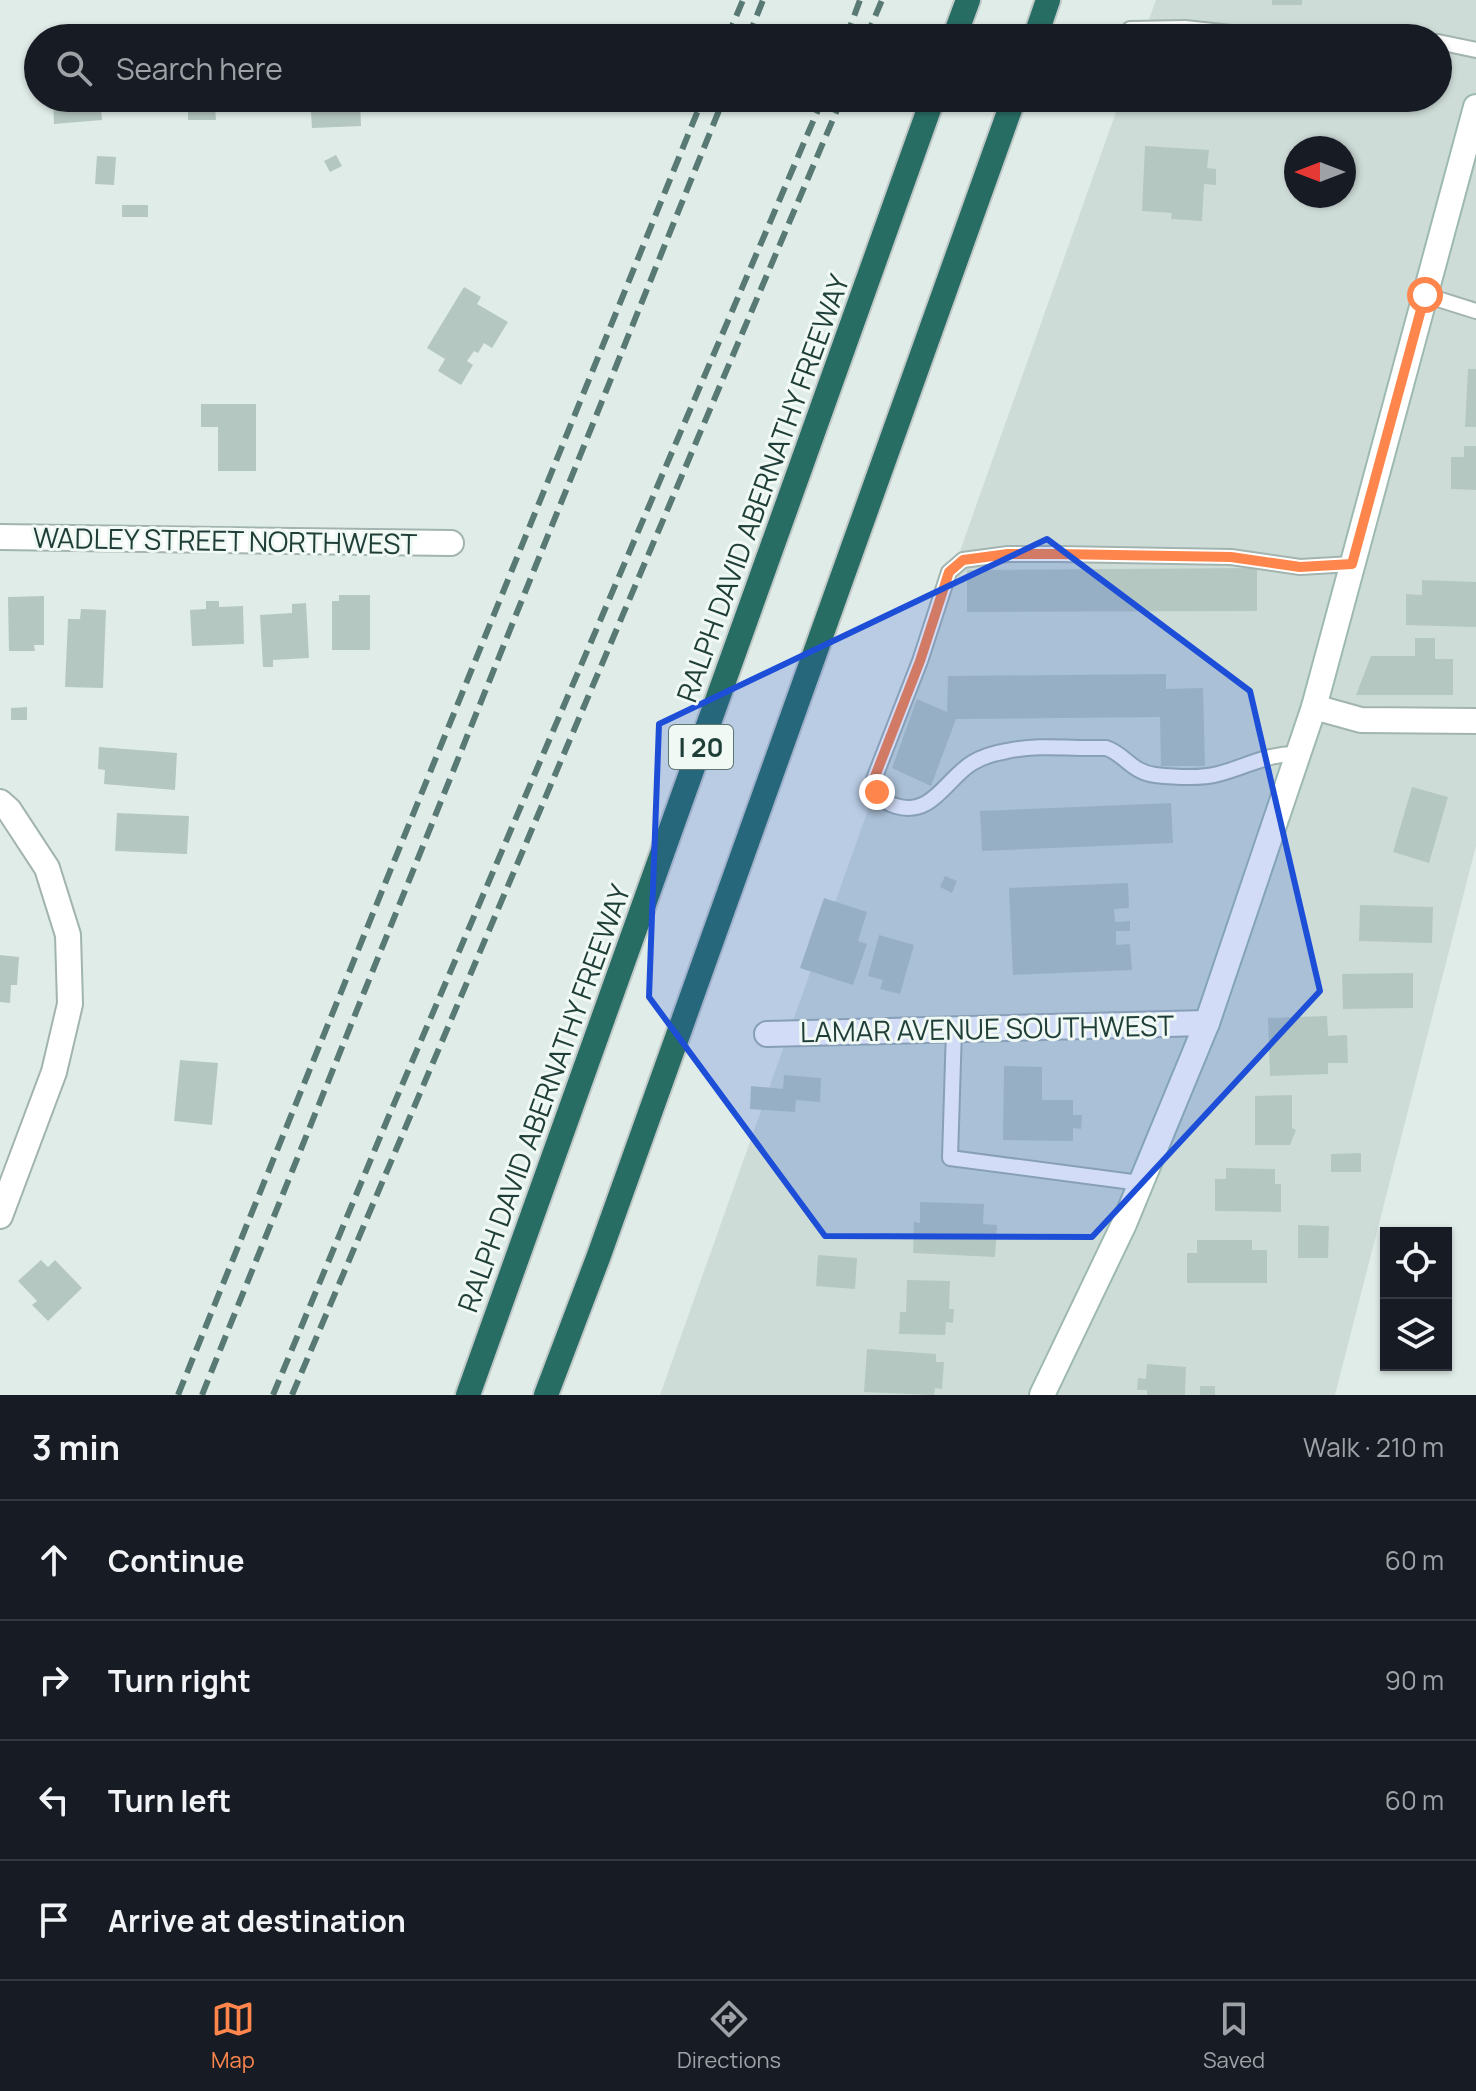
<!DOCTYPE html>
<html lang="en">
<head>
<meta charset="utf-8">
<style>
  body { margin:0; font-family:Manrope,sans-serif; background:#20242c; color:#f1f3f6 }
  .controls { position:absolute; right:24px; bottom:24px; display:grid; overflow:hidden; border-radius:0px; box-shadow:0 2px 6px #0004 }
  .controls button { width:72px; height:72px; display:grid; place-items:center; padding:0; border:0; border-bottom:2px solid #363941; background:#171b24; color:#f1f3f6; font:40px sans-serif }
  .compass { position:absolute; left:1284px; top:136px; width:72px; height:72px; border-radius:50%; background:#171b24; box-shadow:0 2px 6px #0004; rotate:270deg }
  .stop { position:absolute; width:24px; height:24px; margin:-18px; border:6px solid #fe864c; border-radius:50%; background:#fff }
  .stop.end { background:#fe864c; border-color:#fff; box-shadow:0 2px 8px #0008 }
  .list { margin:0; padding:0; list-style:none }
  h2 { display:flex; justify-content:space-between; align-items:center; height:104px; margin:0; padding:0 32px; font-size:34px }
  h2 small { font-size:26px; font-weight:400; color:#9ea1a6 }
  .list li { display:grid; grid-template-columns:52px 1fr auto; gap:24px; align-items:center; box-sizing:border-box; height:120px; padding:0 32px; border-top:2px solid #363941 }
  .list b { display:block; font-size:30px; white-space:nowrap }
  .list em { font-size:26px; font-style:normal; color:#9ea1a6 }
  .icon { flex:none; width:44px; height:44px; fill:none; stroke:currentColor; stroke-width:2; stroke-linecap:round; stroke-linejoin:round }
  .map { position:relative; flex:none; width:1476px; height:1395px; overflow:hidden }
  .search { position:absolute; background:#171b24; box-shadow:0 2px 6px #0004; left:24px; right:24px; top:24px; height:88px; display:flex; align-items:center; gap:20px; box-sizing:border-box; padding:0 28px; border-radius:44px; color:#9ea1a6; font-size:30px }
  .sheet { height:584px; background:#171b24 }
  nav { display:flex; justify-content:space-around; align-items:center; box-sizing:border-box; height:112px; border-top:2px solid #363941; background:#171b24; font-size:22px; color:#9ea1a6 }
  nav a { display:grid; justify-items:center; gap:4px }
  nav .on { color:#fe864c }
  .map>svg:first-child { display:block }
  .built { fill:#cedcd7; fill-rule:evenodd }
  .building { fill:#b5c7c1 }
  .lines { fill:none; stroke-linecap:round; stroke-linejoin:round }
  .lane-casing { stroke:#a2b4b0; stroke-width:18 }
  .street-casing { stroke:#a2b4b0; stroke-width:28 }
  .secondary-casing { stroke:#9db9b1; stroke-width:28 }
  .highway-casing { stroke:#c0c9c7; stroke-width:28 }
  .lane { stroke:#fff; stroke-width:14 }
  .street { stroke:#fff; stroke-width:24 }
  .secondary { stroke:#fff; stroke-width:24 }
  .highway { stroke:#286d64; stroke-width:24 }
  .rail { stroke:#597a74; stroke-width:6; stroke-dasharray:16 8; stroke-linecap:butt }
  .route { stroke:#fe864c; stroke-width:10 }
  .marked { fill:#1d4ed8; fill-opacity:0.2; stroke:#1d4ed8; stroke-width:6; stroke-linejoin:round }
  .labels { text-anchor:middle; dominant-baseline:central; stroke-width:6; stroke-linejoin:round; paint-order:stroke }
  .shield { fill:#f1f9f5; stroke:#5e7671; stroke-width:2 }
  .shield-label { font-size:26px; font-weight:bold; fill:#1f3e38 }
  .street-label { font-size:28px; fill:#1f3e38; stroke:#f1f9f5 }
</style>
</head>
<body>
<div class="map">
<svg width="1476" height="1395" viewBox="0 0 1476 1395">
  <rect width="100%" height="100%" fill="#e0ece8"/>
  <path class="built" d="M1156 0H1476V846L1335 1395H660L1121 98H1438V38H1142ZM1296 148H1344V196H1296Z"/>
  <path class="building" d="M1272 0H1302V5H1272Z
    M53 98 100 99 102 120 54 124Z
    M188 98H207V107H215L216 120H188Z
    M310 98H360L361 126 312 128Z
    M1145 146 1209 150 1207 168 1216 169V185L1204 184 1202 221 1171 219 1172 213 1142 211Z
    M336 155 342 166 330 172 324 161Z
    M97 156 116 157 114 185 95 184Z
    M122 205H148V217H122Z
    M464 287 481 297 477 304 508 322 492 348 484 343 478 353 474 351 467 361 473 365 461 385 438 371 445 359 427 348Z
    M1468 369H1476V427H1465Z
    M201 404H256V471H218V427H201Z
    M1464 446H1476V490L1451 489V457H1464Z
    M1257 568V611L967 612V570Z
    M1422 580 1476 582V627L1406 625V594L1422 595Z
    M339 595H370V650H332V601H339Z
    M44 596V645H34L35 651H9L8 597Z
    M206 601H219V607L243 606 244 644 192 646 190 610 206 609Z
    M306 603 309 658 273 660V667H263L260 615 292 613V604Z
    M81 609 106 610 103 688 65 687 68 619H80Z
    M1415 638H1435V659H1453V695H1356L1371 656H1415Z
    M1166 674V689L1203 688 1205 766H1161L1160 717 956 719 931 786 892 768 917 699 947 712 948 676Z
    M27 707V720H11V708Z
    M99 747 177 753 175 790 104 784 105 770 98 769Z
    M1412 787 1448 797 1429 863 1393 852Z
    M1171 803 1173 843 982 851 980 811Z
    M117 813 189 816 187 854 115 851Z
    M945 876 957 881 952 893 940 887Z
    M1128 883 1129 908 1114 909 1115 922 1130 921V931H1116V945L1130 944 1132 970 1013 975 1009 888Z
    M824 898 867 912 858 941 867 944 853 985 800 968Z
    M1360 905 1433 907 1432 943 1359 941Z
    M879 935 914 945 900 994 880 989 883 980 868 976Z
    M0 955 19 957 17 985H11L10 1003 0 1002Z
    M1413 973V1008L1343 1009 1342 974Z
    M1327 1016 1328 1036 1347 1035 1348 1063H1328V1074L1270 1076 1268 1018Z
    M180 1060 218 1063 212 1125 174 1121Z
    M1004 1066 1042 1067V1100H1073V1115H1082L1081 1129 1073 1128V1141L1003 1140Z
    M784 1075 821 1078 820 1102 796 1100 795 1112 750 1109 751 1086 783 1089Z
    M1292 1095V1128L1296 1130 1290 1145H1255V1096Z
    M1361 1153V1172H1331V1154Z
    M1226 1168 1275 1169V1184H1281V1212L1215 1211V1179H1226Z
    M920 1202 984 1204 983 1224 997 1225 995 1257 913 1253 914 1222 920 1223Z
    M1298 1225 1329 1226 1328 1258H1298Z
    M1197 1240H1252V1250H1267V1283H1187V1253H1197Z
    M818 1255 857 1258 855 1289 816 1286Z
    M41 1260 48 1267 55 1260 82 1288 48 1321 32 1305 37 1301 18 1281Z
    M907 1280 950 1281 949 1309H954L953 1323 946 1322 945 1335 899 1334 900 1312H906Z
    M867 1349 936 1354V1362H944L942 1389 935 1388 934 1395 864 1392Z
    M1147 1364 1186 1367 1185 1395H1147V1390H1137L1138 1378 1146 1379Z
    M1200 1386H1215V1395H1200Z"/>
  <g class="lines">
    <g class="lane-casing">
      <path id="lane" d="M1130 29 1185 28 1259 36 1421 38
        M1438 42 1476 50
        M1425 295 1476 311
        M1297 754C1268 753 1246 767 1218 774 1200 779 1174 777 1155 775 1131 772 1125 754 1106 748 1074 749 1038 744 1007 751 995 753 982 757 972 763 946 779 932 817 896 806 881 802 877 793 874 779L920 661 949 572 963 560 1008 554H1058L1231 557 1300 567 1352 564
        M954 1029 950 1158 1140 1183"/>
    </g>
    <g class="street-casing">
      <path id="street" d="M0 537 451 543
        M1314 707 1361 720 1476 721
        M0 802 9 810 47 868 68 935 70 1004 54 1072 0 1216
        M767 1034 1207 1023"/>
    </g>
    <g class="secondary-casing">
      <path id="secondary" d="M1042 1395 1124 1224 1207 1023 1314 707 1476 107"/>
    </g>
    <g class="highway-casing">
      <path id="highway" d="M954 38 968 0
        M1035 38 1048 0
        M468 1395 933 98
        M546 1395 598 1258 1014 98"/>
    </g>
    <use href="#lane" class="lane"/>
    <use href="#street" class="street"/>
    <use href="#secondary" class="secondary"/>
    <use href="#highway" class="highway"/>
    <path class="rail" d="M727 38 743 0
      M748 38 763 0
      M846 38 860 0
      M866 38 882 0
      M178 1395 703 98
      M202 1395 724 98
      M273 1395 388 1118 823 98
      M292 1395 842 98"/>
  </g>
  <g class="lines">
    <path class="route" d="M877 792 874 779 920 661 949 572 963 560 1008 554H1058L1231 557 1300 567 1352 564 1425 295"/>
  </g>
  <path class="marked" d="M1047 539 1250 691 1320 991 1092 1237 825 1236 649 997 659 724Z"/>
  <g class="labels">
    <rect class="shield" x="669" y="725" width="64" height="44" rx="6"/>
    <g class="shield-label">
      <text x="701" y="747">I 20</text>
    </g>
    <g class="street-label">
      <text transform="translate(762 488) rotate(-70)">RALPH DAVID ABERNATHY FREEWAY</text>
      <text transform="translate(225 540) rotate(1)">WADLEY STREET NORTHWEST</text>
      <text transform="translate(987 1028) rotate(-1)">LAMAR AVENUE SOUTHWEST</text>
      <text transform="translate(543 1098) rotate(-70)">RALPH DAVID ABERNATHY FREEWAY</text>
    </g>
  </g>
</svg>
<div class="controls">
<button><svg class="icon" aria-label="locate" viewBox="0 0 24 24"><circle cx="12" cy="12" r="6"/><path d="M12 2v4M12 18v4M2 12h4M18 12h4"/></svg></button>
<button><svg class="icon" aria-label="layers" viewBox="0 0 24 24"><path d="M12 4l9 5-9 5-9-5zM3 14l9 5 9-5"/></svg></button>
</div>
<svg class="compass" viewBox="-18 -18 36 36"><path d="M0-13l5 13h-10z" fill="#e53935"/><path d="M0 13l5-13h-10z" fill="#9ea1a6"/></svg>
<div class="stop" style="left:1425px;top:295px"></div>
<div class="stop end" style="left:877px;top:792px"></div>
<div class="search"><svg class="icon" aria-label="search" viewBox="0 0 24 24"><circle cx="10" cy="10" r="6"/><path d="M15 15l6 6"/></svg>Search here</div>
</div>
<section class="sheet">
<h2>3 min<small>Walk · 210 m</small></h2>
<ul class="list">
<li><svg class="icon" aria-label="ahead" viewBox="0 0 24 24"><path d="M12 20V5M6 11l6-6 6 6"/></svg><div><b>Continue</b></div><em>60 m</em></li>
<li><svg class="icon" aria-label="right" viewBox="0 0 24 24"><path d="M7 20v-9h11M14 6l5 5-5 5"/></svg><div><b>Turn right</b></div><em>90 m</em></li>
<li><svg class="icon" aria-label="left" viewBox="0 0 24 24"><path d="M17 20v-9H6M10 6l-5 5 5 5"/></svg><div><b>Turn left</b></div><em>60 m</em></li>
<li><svg class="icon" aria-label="arrive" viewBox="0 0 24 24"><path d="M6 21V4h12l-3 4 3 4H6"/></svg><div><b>Arrive at destination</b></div></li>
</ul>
</section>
<nav>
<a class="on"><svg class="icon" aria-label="map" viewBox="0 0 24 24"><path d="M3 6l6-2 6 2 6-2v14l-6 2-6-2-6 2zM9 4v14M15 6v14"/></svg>Map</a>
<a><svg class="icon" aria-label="directions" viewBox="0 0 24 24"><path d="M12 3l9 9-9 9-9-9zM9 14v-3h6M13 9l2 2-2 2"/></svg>Directions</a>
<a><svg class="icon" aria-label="saved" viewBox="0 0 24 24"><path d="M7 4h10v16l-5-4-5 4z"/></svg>Saved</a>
</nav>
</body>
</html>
